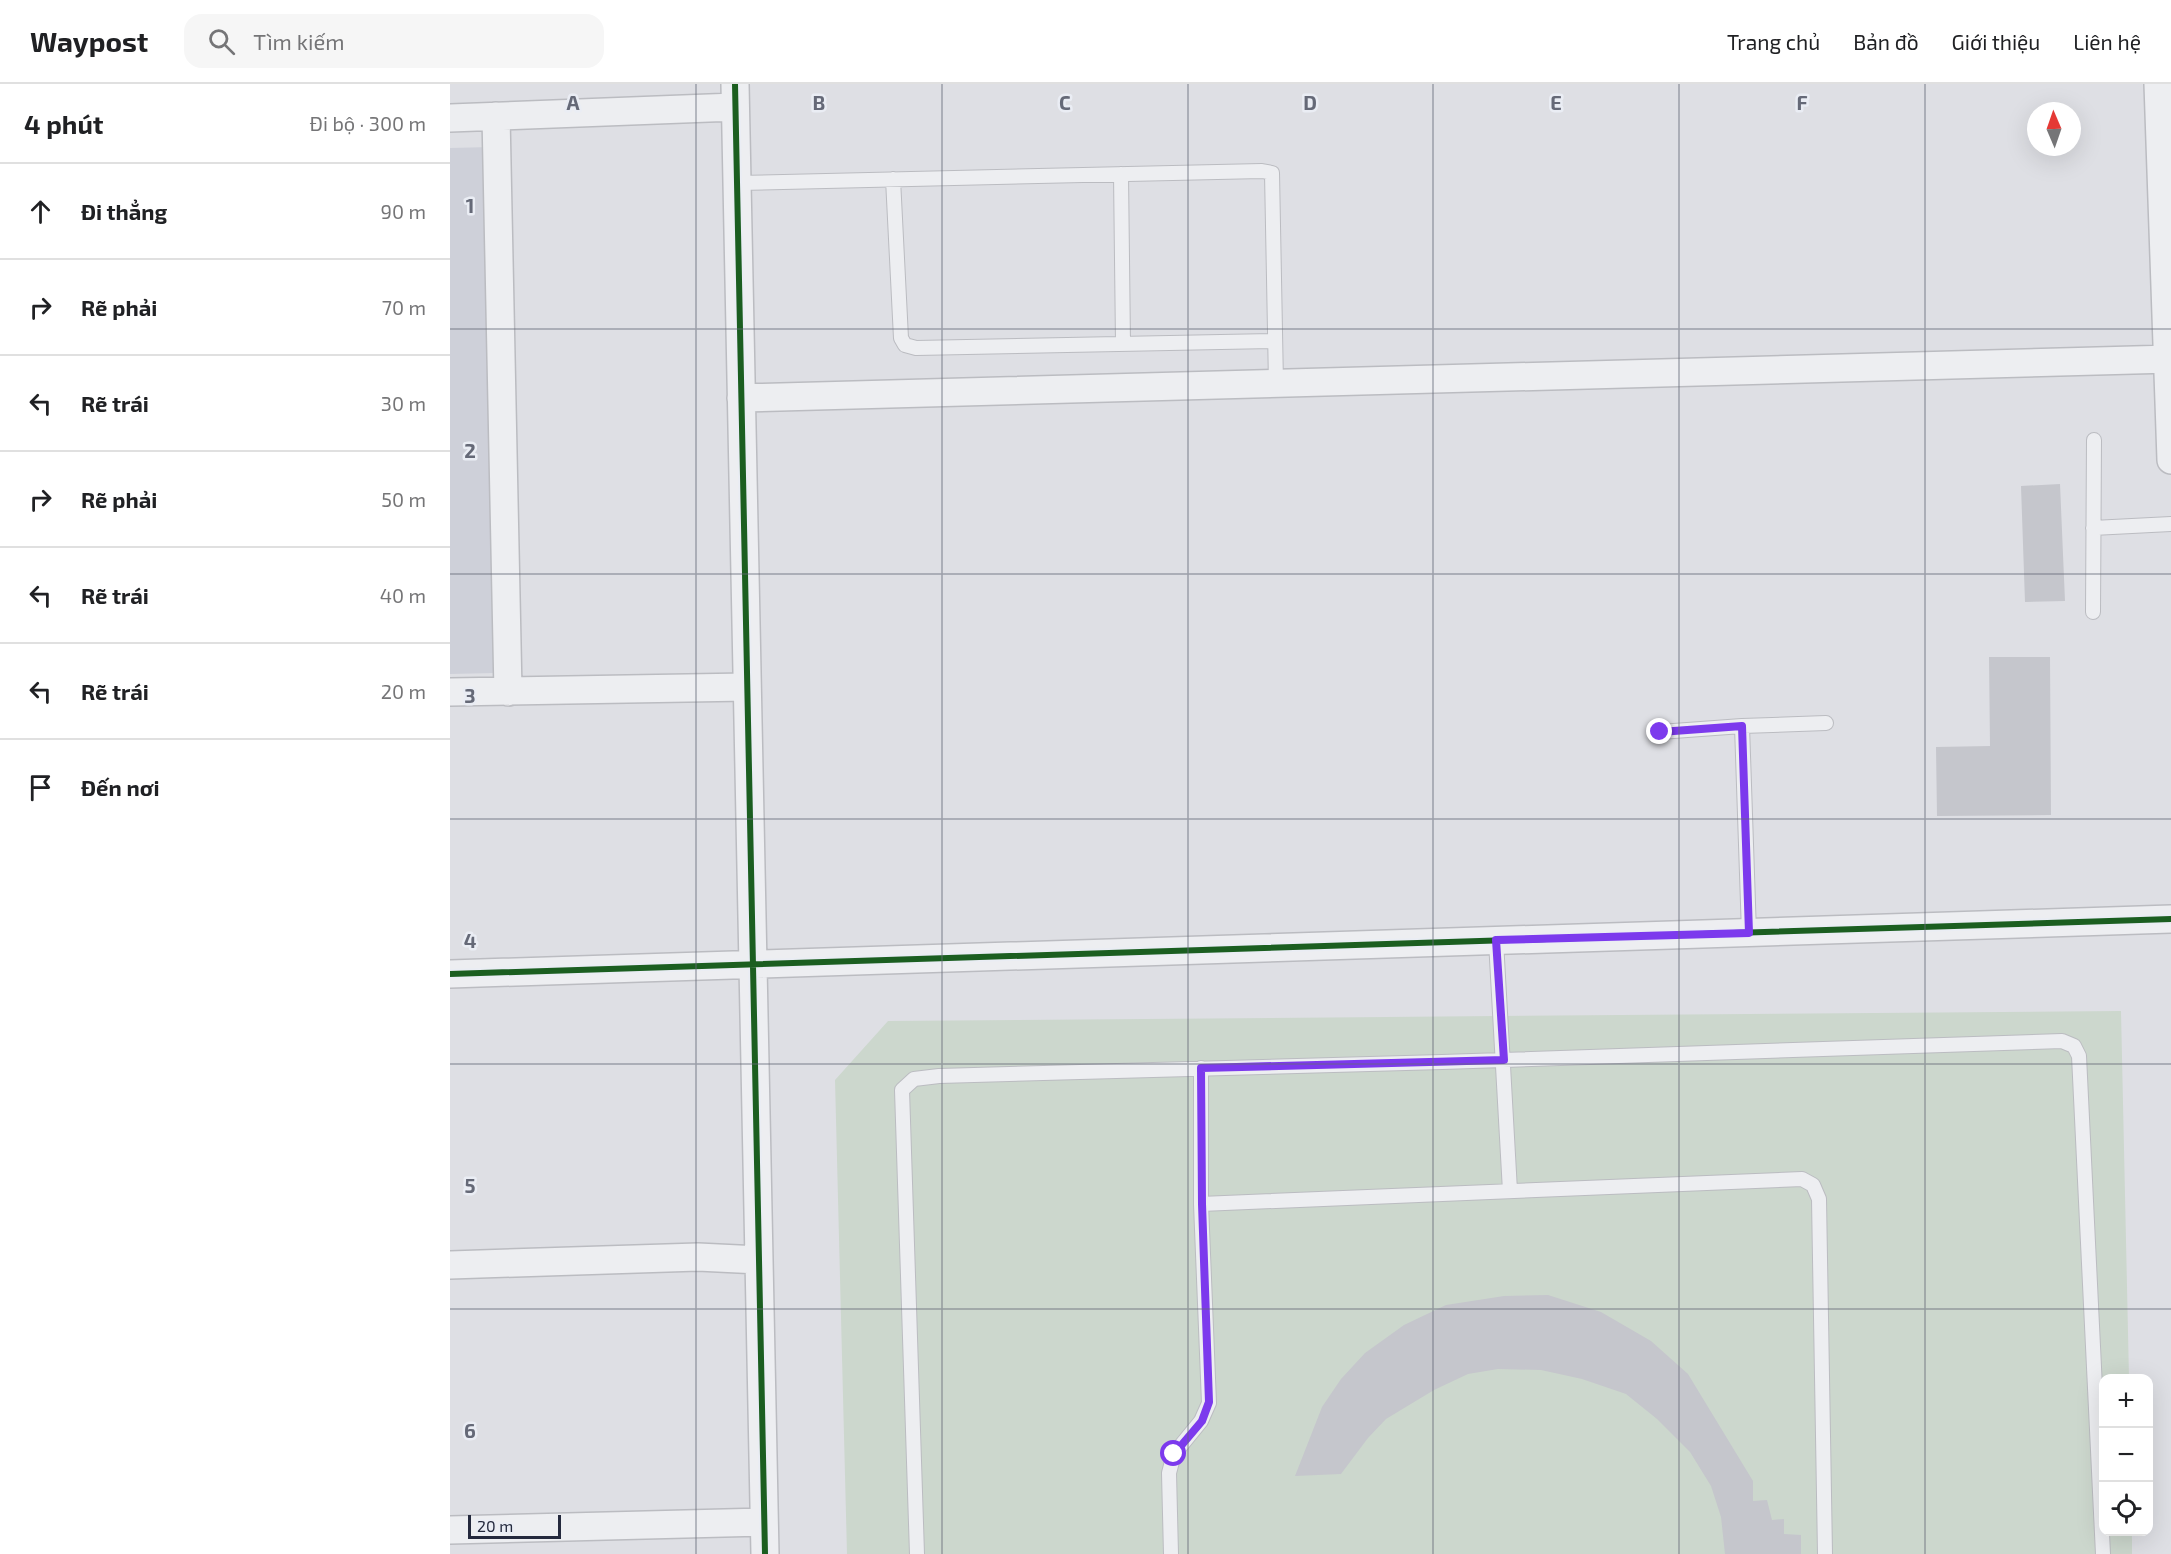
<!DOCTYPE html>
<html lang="vi">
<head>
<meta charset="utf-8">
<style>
  body { margin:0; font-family:"Exo 2",sans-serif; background:#f6f6f6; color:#202124 }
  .controls { position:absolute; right:18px; bottom:18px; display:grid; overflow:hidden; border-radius:12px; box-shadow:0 6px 24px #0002 }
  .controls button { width:54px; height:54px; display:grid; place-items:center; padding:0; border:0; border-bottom:2px solid #e0e0e0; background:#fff; color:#202124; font:30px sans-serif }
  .compass { position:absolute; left:1577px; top:18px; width:54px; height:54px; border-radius:50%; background:#fff; box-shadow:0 6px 24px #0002; rotate:358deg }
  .scale { position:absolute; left:18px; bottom:15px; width:93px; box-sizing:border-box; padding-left:6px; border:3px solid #24293d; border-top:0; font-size:16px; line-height:21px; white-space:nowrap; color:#24293d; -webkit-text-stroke:4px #eaedf4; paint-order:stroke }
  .stop { position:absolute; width:18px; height:18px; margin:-14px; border:4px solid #7c3aed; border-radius:50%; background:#fff }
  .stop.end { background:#7c3aed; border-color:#fff; box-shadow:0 2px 6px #0008 }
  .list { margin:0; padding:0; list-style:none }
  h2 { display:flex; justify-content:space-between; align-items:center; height:78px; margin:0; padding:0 24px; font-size:26px }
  h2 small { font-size:20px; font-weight:400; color:#757577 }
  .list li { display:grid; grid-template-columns:39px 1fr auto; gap:18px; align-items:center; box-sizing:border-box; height:96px; padding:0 24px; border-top:2px solid #e0e0e0 }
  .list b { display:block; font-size:22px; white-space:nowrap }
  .list em { font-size:20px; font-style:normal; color:#757577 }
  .icon { flex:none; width:33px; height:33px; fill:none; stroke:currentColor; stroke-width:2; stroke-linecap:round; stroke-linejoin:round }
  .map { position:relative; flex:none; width:1721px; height:1470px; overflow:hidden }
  header { display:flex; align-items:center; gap:36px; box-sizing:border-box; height:84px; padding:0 30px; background:#fff; border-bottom:2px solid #e0e0e0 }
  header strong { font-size:28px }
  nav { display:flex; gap:33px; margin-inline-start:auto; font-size:21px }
  .search { width:420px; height:54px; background:#f6f6f6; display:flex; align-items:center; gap:15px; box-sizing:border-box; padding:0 21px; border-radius:18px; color:#757577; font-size:22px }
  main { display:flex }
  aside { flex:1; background:#fff }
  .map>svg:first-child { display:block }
  .built { fill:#ced0d9 }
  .green { fill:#ccd7cd }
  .building { fill:#c5c6cc }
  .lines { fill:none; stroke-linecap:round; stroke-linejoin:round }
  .lane-casing { stroke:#bbbcc1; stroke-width:16 }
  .street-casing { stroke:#bbbcc1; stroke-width:30 }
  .lane { stroke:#edeef1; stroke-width:14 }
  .street { stroke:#edeef1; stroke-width:27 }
  .cycleway-casing { stroke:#eaedf4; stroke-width:10 }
  .cycleway { stroke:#1b5e20; stroke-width:6 }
  .route { stroke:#7c3aed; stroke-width:8 }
  .grid { fill:none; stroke:#656977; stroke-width:1.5; stroke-opacity:0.55 }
  .grid-label { font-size:20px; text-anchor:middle; font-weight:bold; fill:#656977; stroke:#eaedf4; stroke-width:5; stroke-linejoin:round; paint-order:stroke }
</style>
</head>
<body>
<header>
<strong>Waypost</strong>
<div class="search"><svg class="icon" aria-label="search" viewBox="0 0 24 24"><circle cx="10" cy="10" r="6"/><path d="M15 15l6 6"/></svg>Tìm kiếm</div>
<nav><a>Trang chủ</a><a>Bản đồ</a><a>Giới thiệu</a><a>Liên hệ</a></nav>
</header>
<main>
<aside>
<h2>4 phút<small>Đi bộ · 300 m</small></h2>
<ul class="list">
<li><svg class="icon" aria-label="ahead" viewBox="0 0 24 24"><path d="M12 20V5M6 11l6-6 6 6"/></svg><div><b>Đi thẳng</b></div><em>90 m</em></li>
<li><svg class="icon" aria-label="right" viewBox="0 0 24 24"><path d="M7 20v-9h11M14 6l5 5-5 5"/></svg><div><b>Rẽ phải</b></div><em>70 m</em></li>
<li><svg class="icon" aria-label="left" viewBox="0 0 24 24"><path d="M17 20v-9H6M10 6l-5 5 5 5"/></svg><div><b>Rẽ trái</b></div><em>30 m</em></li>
<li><svg class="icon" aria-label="right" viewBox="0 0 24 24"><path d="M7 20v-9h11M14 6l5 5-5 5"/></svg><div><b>Rẽ phải</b></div><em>50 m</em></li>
<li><svg class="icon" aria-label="left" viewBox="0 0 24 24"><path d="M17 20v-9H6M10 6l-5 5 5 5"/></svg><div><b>Rẽ trái</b></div><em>40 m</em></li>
<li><svg class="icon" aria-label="left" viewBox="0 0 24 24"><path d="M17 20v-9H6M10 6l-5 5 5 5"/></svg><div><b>Rẽ trái</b></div><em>20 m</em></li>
<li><svg class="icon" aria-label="arrive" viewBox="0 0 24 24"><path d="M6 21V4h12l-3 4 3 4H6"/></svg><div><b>Đến nơi</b></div></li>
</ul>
</aside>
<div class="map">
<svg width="1721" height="1470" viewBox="0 0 1721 1470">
  <rect width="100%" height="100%" fill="#dedfe4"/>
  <path class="built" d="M41 63 45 589 0 590V64Z"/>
  <path class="green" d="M1671 927 1679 1294H1654V1448H1682V1470H397L385 996 438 937Z"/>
  <path class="building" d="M1610 400 1615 517 1575 518 1571 402Z
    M1539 573H1600L1601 731 1487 732 1486 663 1540 662Z
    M1098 1211 1151 1228 1201 1257 1238 1290 1303 1397V1417L1317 1416 1322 1436 1334 1435V1450L1351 1451V1470H1275L1271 1433 1261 1402 1240 1368 1207 1335 1176 1310 1132 1295 1091 1286 1048 1285 1018 1290 984 1306 936 1335 918 1354 891 1390 845 1392 872 1323 891 1295 915 1269 954 1241 996 1221 1054 1212Z"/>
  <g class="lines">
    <g class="lane-casing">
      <path id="lane" d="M671 90 673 260
        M443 95 451 254 455 261 466 264 825 257
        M287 99 812 87 822 89 826 300
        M1643 444 1721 440
        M1643 528 1644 356
        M1292 642 1299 849
        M1210 648 1292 642 1376 639
        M1046 857 1060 1107
        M751 1120 1352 1095 1363 1101 1369 1115 1375 1470
        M467 1470 452 1006 464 995 489 992 992 978 1612 957 1624 962 1629 972 1653 1470
        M721 1470 719 1389 724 1370 751 1337 759 1319 751 1120V984"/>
    </g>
    <g class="street-casing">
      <path id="street" d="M285 0 315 1470
        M1708 0 1721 376
        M46 32 58 608
        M0 34 285 23
        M291 314 1721 275
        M0 608 297 603
        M0 890 1721 835
        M0 1181 248 1173 309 1176
        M0 1446 314 1438"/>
    </g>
    <use href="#lane" class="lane"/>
    <use href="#street" class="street"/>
    <g class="cycleway-casing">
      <path id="cycleway" d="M285 0 315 1470
        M0 890 1721 835"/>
    </g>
    <use href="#cycleway" class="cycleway"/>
  </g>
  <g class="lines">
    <path class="route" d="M724 1370 752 1337 759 1318 752 1120 751 984 1054 976 1046 856 1299 849 1292 642 1210 648"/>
  </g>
  <path class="grid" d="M246 0V1470M492 0V1470M738 0V1470M983 0V1470M1229 0V1470M1475 0V1470M0 245H1721M0 490H1721M0 735H1721M0 980H1721M0 1225H1721"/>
  <g class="grid-label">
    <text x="123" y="26">A</text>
    <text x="369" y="26">B</text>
    <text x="615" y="26">C</text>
    <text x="860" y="26">D</text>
    <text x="1106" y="26">E</text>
    <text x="1352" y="26">F</text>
    <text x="20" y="129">1</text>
    <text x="20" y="374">2</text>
    <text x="20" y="619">3</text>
    <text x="20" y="864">4</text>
    <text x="20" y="1109">5</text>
    <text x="20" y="1354">6</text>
  </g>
</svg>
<div class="controls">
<button>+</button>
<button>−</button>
<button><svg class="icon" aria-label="locate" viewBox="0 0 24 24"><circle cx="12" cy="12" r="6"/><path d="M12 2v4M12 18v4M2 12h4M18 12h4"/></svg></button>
</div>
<svg class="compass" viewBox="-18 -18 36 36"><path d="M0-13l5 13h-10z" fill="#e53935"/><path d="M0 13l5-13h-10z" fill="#757577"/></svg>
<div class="scale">20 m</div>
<div class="stop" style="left:724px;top:1370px"></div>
<div class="stop end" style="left:1210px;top:648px"></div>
</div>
</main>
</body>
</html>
